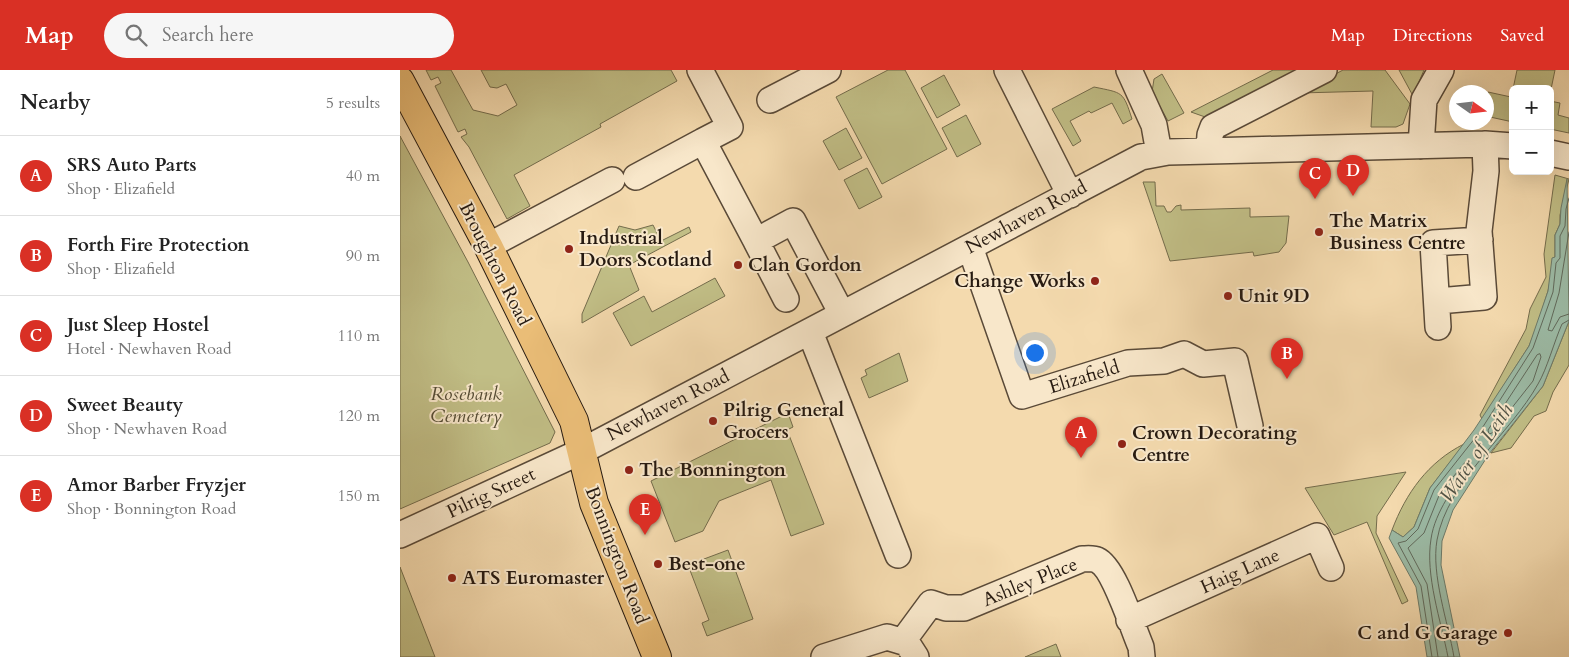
<!DOCTYPE html>
<html lang="en">
<head>
<meta charset="utf-8">
<style>
  body { margin:0; font-family:Cardo,serif; background:#f6f6f6; color:#222 }
  .controls { position:absolute; right:15px; top:15px; display:grid; overflow:hidden; border-radius:8px; box-shadow:0 5px 20px #0002 }
  .controls button { width:45px; height:45px; display:grid; place-items:center; padding:0; border:0; border-bottom:1px solid #e0e0e0; background:#fff; color:#222; font:25px sans-serif }
  .compass { position:absolute; left:1049px; top:15px; width:45px; height:45px; border-radius:50%; background:#fff; box-shadow:0 5px 20px #0002; rotate:104deg }
  .you { position:absolute; left:634px; top:282px; width:18px; height:18px; margin:-12px; border:4px solid #fff; border-radius:50%; background:#1a73e8; box-shadow:0 0 0 8px #1a73e833 }
  .badge { display:grid; place-items:center; width:32px; height:32px; border-radius:50%; background:#d93025; color:#fff; font-size:16px; font-weight:700 }
  .pin { position:absolute; translate:-50% -41px; filter:drop-shadow(0 1px 2px #0008) }
  .pin::after { content:''; position:absolute; top:26px; width:18px; height:15px; background:inherit; clip-path:polygon(0 0,100% 0,50% 100%) }
  .list { margin:0; padding:0; list-style:none }
  h2 { display:flex; justify-content:space-between; align-items:center; height:65px; margin:0; padding:0 20px; font-size:21px }
  h2 small { font-size:16px; font-weight:400; color:#767676 }
  .list li { display:grid; grid-template-columns:32px 1fr auto; gap:15px; align-items:center; box-sizing:border-box; height:80px; padding:0 20px; border-top:1px solid #e0e0e0 }
  .list b { display:block; font-size:19px; white-space:nowrap }
  .list p { margin:0; font-size:16px; white-space:nowrap; color:#767676 }
  .list em { font-size:16px; font-style:normal; color:#767676 }
  .icon { flex:none; width:28px; height:28px; fill:none; stroke:currentColor; stroke-width:2; stroke-linecap:round; stroke-linejoin:round }
  .map { position:relative; flex:none; width:1169px; height:587px; overflow:hidden }
  header { display:flex; align-items:center; gap:30px; box-sizing:border-box; height:70px; padding:0 25px; background:#d93025; color:#fff }
  header strong { font-size:24px }
  nav { display:flex; gap:28px; margin-inline-start:auto; font-size:18px }
  .search { width:350px; height:45px; background:#f6f6f6; display:flex; align-items:center; gap:12px; box-sizing:border-box; padding:0 18px; border-radius:28px; color:#767676; font-size:19px }
  main { display:flex }
  aside { flex:1; background:#fff }
  .map>svg:first-child { display:block }
  .green { fill:#c1be86; stroke:#746c4c }
  .water { fill:#9cbba6; stroke:#6d7b6a }
  .lines { fill:none; stroke-linecap:round; stroke-linejoin:round }
  .shore { stroke:#616a5c; stroke-width:1 }
  .minor-casing { stroke:#5a4a38; stroke-width:28 }
  .major-casing { stroke:#261a11; stroke-width:30 }
  .minor { stroke:#f8e7ca; stroke-width:25 }
  .major { stroke:#eabd77; stroke-width:28 }
  .poi-dot { fill:#8f2418; stroke:#f8e7ca; stroke-width:2 }
  .labels { text-anchor:middle; dominant-baseline:central; stroke-width:4; stroke-linejoin:round; paint-order:stroke }
  .street-label { font-size:19px; fill:#261a11; stroke:#f8e7ca }
  .poi-label { font-size:19px; font-weight:bold; fill:#261a11; stroke:#f8e7ca; text-anchor:start }
  .park-label { font-size:19px; font-style:italic; fill:#544b34; stroke:#f8e7ca }
  .water-label { font-size:20px; font-style:italic; fill:#4f5245; stroke:#f8e7ca }
</style>
</head>
<body>
<header>
<strong>Map</strong>
<div class="search"><svg class="icon" aria-label="search" viewBox="0 0 24 24"><circle cx="10" cy="10" r="6"/><path d="M15 15l6 6"/></svg>Search here</div>
<nav><a>Map</a><a>Directions</a><a>Saved</a></nav>
</header>
<main>
<aside>
<h2>Nearby<small>5 results</small></h2>
<ul class="list">
<li><span class="badge">A</span><div><b>SRS Auto Parts</b><p>Shop · Elizafield</p></div><em>40 m</em></li>
<li><span class="badge">B</span><div><b>Forth Fire Protection</b><p>Shop · Elizafield</p></div><em>90 m</em></li>
<li><span class="badge">C</span><div><b>Just Sleep Hostel</b><p>Hotel · Newhaven Road</p></div><em>110 m</em></li>
<li><span class="badge">D</span><div><b>Sweet Beauty</b><p>Shop · Newhaven Road</p></div><em>120 m</em></li>
<li><span class="badge">E</span><div><b>Amor Barber Fryzjer</b><p>Shop · Bonnington Road</p></div><em>150 m</em></li>
</ul>
</aside>
<div class="map">
<svg width="1169" height="587" viewBox="0 0 1169 587">
  <rect width="100%" height="100%" fill="#f4daae"/>
  <filter id="stains"><feTurbulence type="fractalNoise" baseFrequency=".004" numOctaves="4"/><feColorMatrix values="0 0 0 0 .2 0 0 0 0 .09 0 0 0 0 .02 0 0 0 .5 -.17"/></filter>
  <radialGradient id="worn" r=".72"><stop offset=".6" stop-color="#630" stop-opacity="0"/><stop offset="1" stop-color="#630" stop-opacity=".3"/></radialGradient>
  <path class="green" d="M26 0H51L73 40 98 46 117 35 106 14 97 18 90 17 81 0H271L277 11 200 54 201 57 114 105 130 136 107 149 69 77 61 67 67 64 65 59 58 62 35 16 41 13 38 7 31 10Z
    M488 0H505L547 79 482 114 436 27Z
    M873 0H906L808 48 791 42Z
    M943 0H985L1010 34 1003 54 996 57H971L973 21 900 23Z
    M999 0H1024L1013 26Z
    M1117 0H1155L1150 24V19H1113Z
    M762 4 784 43 768 51 752 22 754 9Z
    M544 5 560 35 537 48 521 18Z
    M694 17C723 23 723 21 732 49L723 54 712 33 691 43 689 41 670 51 681 71 673 76 652 39Z
    M1113 21V52L1090 47 1087 50 1088 22 1111 27Z
    M1150 31 1160 33 1158 45 1169 48V63L1150 59Z
    M566 45 581 74 557 87 542 58Z
    M446 58 462 88 439 100 423 71Z
    M0 66 68 192 155 362 150 373 0 439Z
    M467 98 482 127 459 139 444 110Z
    M1155 105 1169 109 1160 145V154L1155 165V187L1148 221 1136 259 1129 276 1082 349 1080 345 1126 259 1130 239 1146 207 1144 184Z
    M743 112H755L756 136H764L767 142H771L776 136 781 135V140L850 138V147L889 146 886 173 879 182 854 186 853 182 770 191Z
    M253 155 261 171 289 157 291 162 229 195 239 220 182 253V244L219 156 235 160Z
    M315 208 325 226 231 276 213 243 244 226 252 242Z
    M1169 251V295L1153 322 1146 341 1134 346 1111 378 1091 383 1143 316Z
    M499 283 508 311 469 328 461 308 467 305 465 300Z
    M388 343 393 357 387 360 424 454 391 466 371 410 319 431 303 461 275 472 251 411Z
    M1064 374 1030 418 1014 457 1003 467 992 460C1006 423 1028 392 1064 374Z
    M1006 402 977 446 976 463 1008 531 1002 534 967 452 934 465 905 418Z
    M328 480 353 549 307 566 302 553 309 550 288 495Z
    M0 497 35 587H0Z
    M656 574 661 587H625Z"/>
  <path class="water" d="M1167 109 1169 251 1143 316 1089 384 1053 440 1042 471 1041 495 1060 587H1027L1016 517 989 468 992 460 1003 467 1014 457 1030 418 1074 360 1129 276 1148 221 1152 188 1155 187V165L1160 154 1161 138Z"/>
  <g class="lines">
    <path class="shore" d="M1169 162 1159 223 1148 260 1152 261 1160 247 1169 244
      M1140 284 1141 287 1133 311 1092 363 1089 364 1088 360 1137 285Z
      M1032 587 1021 516 998 473 1006 471 1018 459 1034 420 1079 363 1133 278 1153 222 1156 193 1160 188V166L1165 156 1166 139 1169 128
      M1038 587 1027 514 1008 478 1024 463 1040 423 1067 390 1069 394C1055 417 1035 441 1031 469 1025 505 1041 551 1048 587
      M1054 587C1048 552 1031 505 1037 470 1047 412 1111 363 1138 314 1147 299 1154 272 1162 254L1169 250"/>
    <g class="minor-casing">
      <path id="minor" d="M300 0 330 57 303 71
        M607 0 670 125
        M729 0 754 55 759 83
        M370 30 428 0
        M1021 76 1024 30 1041 0
        M809 81 810 65 813 57 924 0
        M1150 83 1169 87
        M236 107 303 71 356 171 393 151 442 244
        M356 171 386 229
        M88 176 212 110
        M570 177 622 326 728 293 764 291 784 284 803 294 835 291 850 356
        M1038 231 1084 227 1079 161 1086 101 1085 74
        M1038 257 1033 173 1080 170
        M410 262 498 485
        M0 465 182 381 741 87 768 82 1085 74 1113 76
        M729 550 917 466 931 498
        M503 571 531 533 546 538H564L682 489C686 489 693 488 697 490 714 497 733 559 741 577L742 587
        M424 587 487 567 507 573 516 587"/>
    </g>
    <g class="major-casing">
      <path id="major" d="M0 11 88 176 174 351 194 433 257 587"/>
    </g>
    <use href="#minor" class="minor"/>
    <use href="#major" class="major"/>
  </g>
  <g class="poi-dot">
    <circle cx="919" cy="162" r="5"/>
    <circle cx="169" cy="179" r="5"/>
    <circle cx="338" cy="195" r="5"/>
    <circle cx="695" cy="211" r="5"/>
    <circle cx="828" cy="226" r="5"/>
    <circle cx="313" cy="351" r="5"/>
    <circle cx="722" cy="374" r="5"/>
    <circle cx="229" cy="400" r="5"/>
    <circle cx="258" cy="494" r="5"/>
    <circle cx="52" cy="508" r="5"/>
    <circle cx="1108" cy="563" r="5"/>
  </g>
  <g class="labels">
    <g class="street-label">
      <text transform="translate(626 147) rotate(-28)">Newhaven Road</text>
      <text transform="translate(95 194) rotate(63)">Broughton Road</text>
      <text transform="translate(684 307) rotate(-17)">Elizafield</text>
      <text transform="translate(268 335) rotate(-27)">Newhaven Road</text>
      <text transform="translate(91 423) rotate(-25)">Pilrig Street</text>
      <text transform="translate(217 485) rotate(69)">Bonnington Road</text>
      <text transform="translate(840 501) rotate(-24)">Haig Lane</text>
      <text transform="translate(630 512) rotate(-22)">Ashley Place</text>
    </g>
    <g class="poi-label">
      <text x="929" y="151">The Matrix<tspan x="929" dy="22">Business Centre</tspan></text>
      <text x="179" y="168">Industrial<tspan x="179" dy="22">Doors Scotland</tspan></text>
      <text x="348" y="195">Clan Gordon</text>
      <text x="685" y="211" text-anchor="end">Change Works</text>
      <text x="838" y="226">Unit 9D</text>
      <text x="323" y="340">Pilrig General<tspan x="323" dy="22">Grocers</tspan></text>
      <text x="732" y="363">Crown Decorating<tspan x="732" dy="22">Centre</tspan></text>
      <text x="239" y="400">The Bonnington</text>
      <text x="268" y="494">Best-one</text>
      <text x="62" y="508">ATS Euromaster</text>
      <text x="1098" y="563" text-anchor="end">C and G Garage</text>
    </g>
    <g class="park-label">
      <text x="66" y="324">Rosebank<tspan x="66" dy="22">Cemetery</tspan></text>
    </g>
    <g class="water-label">
      <text transform="translate(1076 383) rotate(-56)">Water of Leith</text>
    </g>
  </g>
  <rect width="100%" height="100%" filter="url(#stains)"/>
  <rect width="100%" height="100%" fill="url(#worn)"/>
</svg>
<div class="controls">
<button>+</button>
<button>−</button>
</div>
<svg class="compass" viewBox="-18 -18 36 36"><path d="M0-13l5 13h-10z" fill="#e53935"/><path d="M0 13l5-13h-10z" fill="#767676"/></svg>
<div class="you"></div>
<div class="pin badge" style="left:681px;top:388px">A</div>
<div class="pin badge" style="left:887px;top:309px">B</div>
<div class="pin badge" style="left:915px;top:129px">C</div>
<div class="pin badge" style="left:953px;top:126px">D</div>
<div class="pin badge" style="left:245px;top:465px">E</div>
</div>
</main>
</body>
</html>
